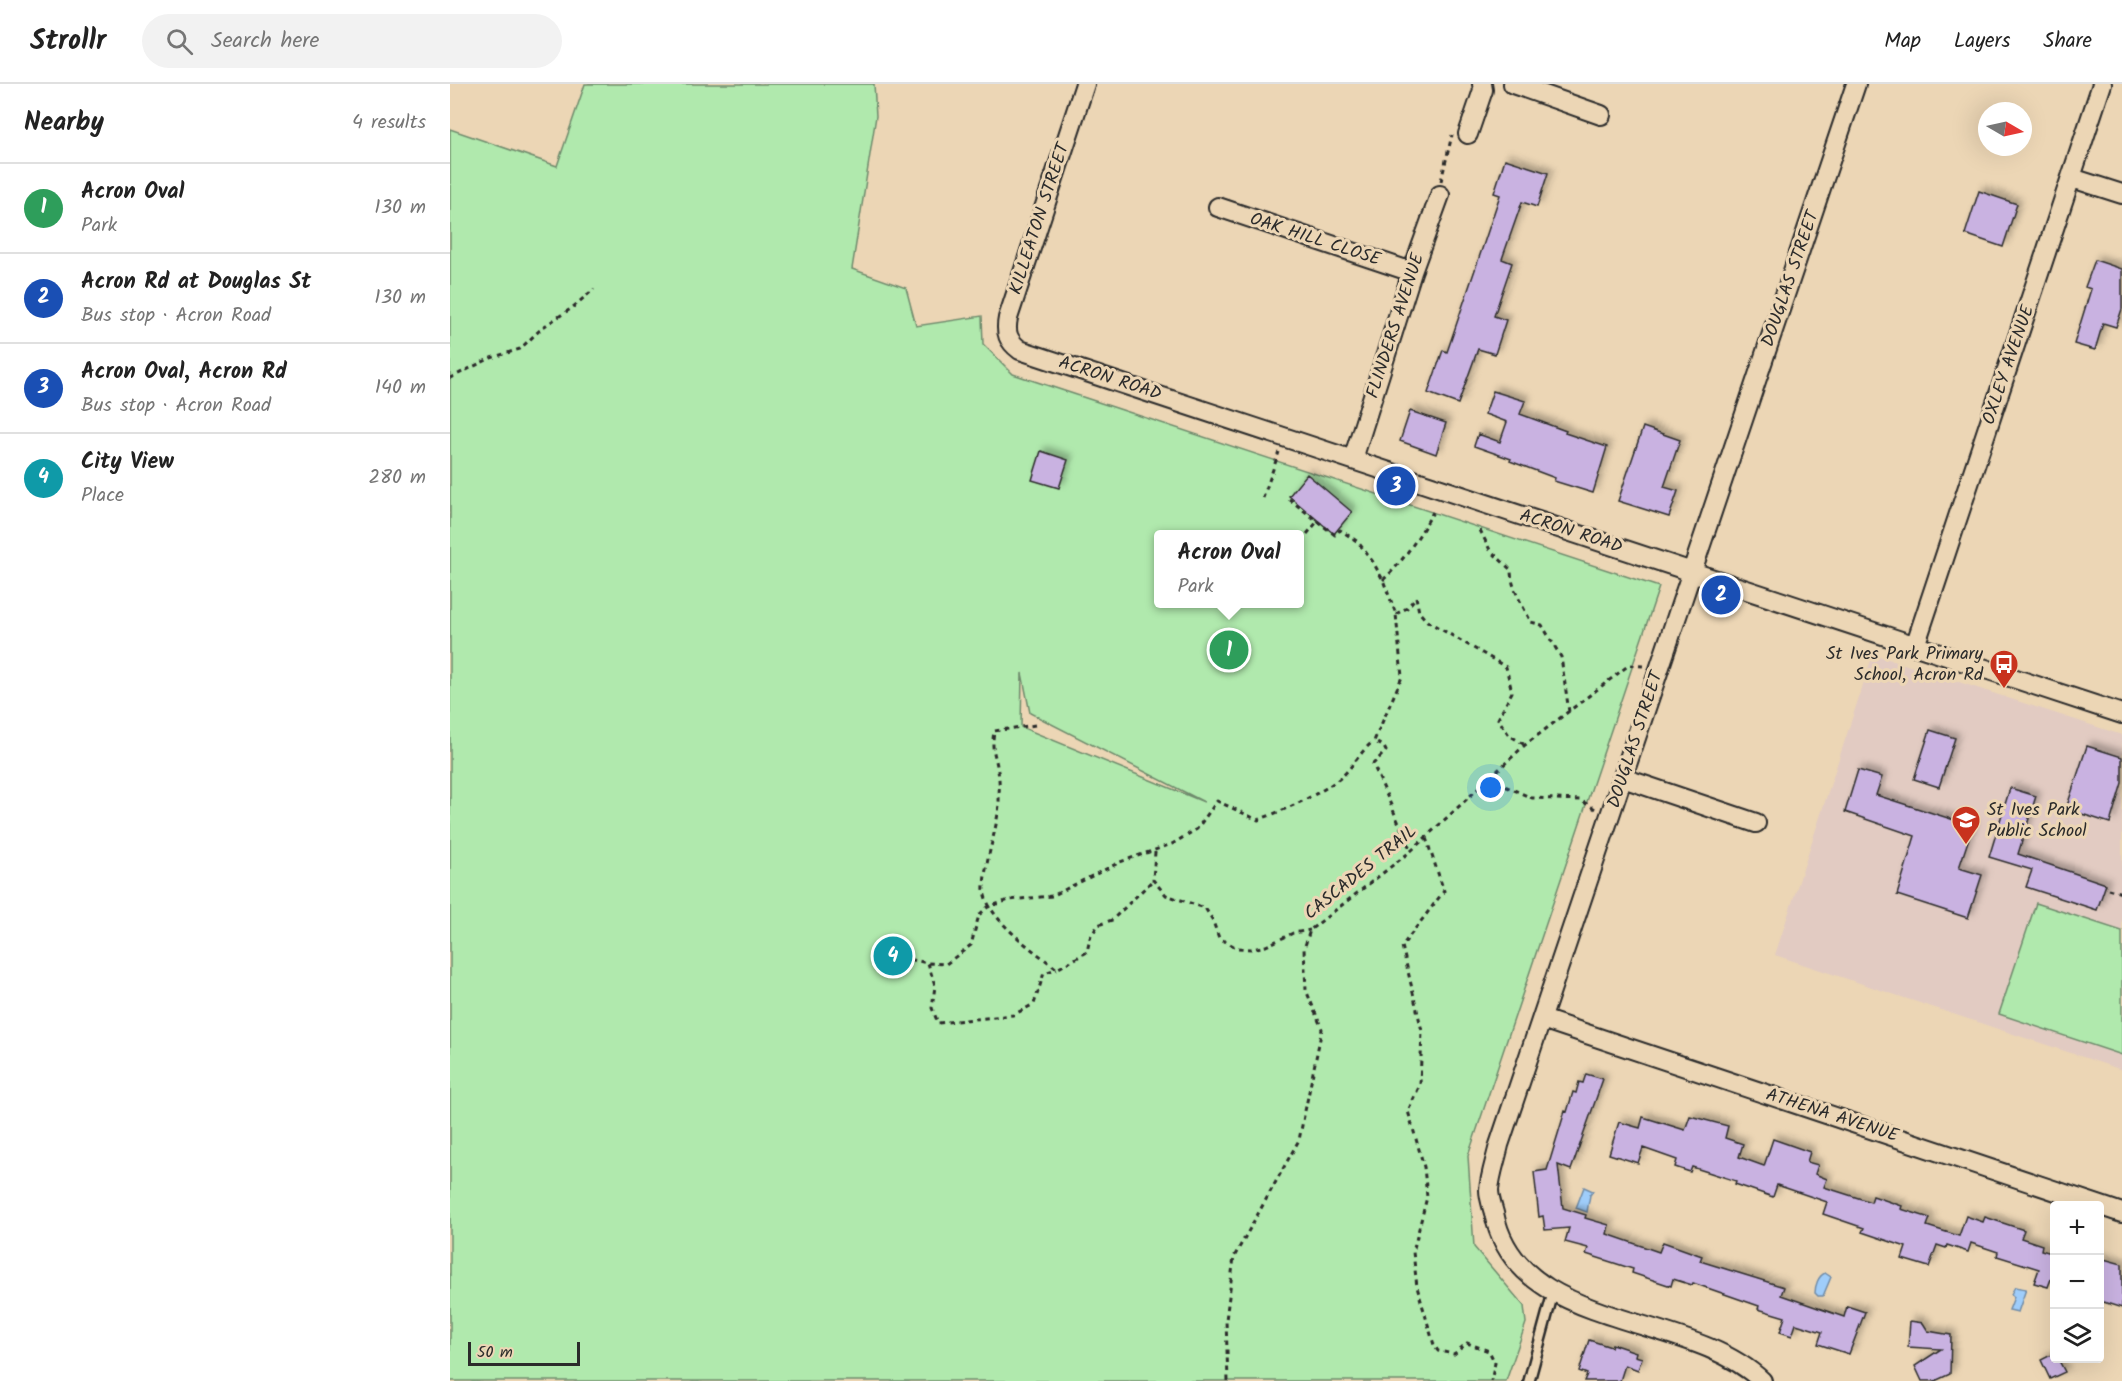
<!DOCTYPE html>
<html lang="en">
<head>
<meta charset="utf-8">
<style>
  body { margin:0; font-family:Kalam,sans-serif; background:#f2f2f2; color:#222 }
  .controls { position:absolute; right:18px; bottom:18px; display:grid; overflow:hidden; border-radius:6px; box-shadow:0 6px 24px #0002 }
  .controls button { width:54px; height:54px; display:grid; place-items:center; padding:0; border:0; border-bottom:2px solid #e0e0e0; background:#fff; color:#222; font:30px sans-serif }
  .compass { position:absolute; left:1528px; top:18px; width:54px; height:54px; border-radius:50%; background:#fff; box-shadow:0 6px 24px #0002; rotate:99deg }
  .scale { position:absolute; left:18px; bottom:15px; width:112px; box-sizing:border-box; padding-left:6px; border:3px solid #2b2b2b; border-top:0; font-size:16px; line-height:21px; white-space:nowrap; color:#2b2b2b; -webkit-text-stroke:4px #ecd6b5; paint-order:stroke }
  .you { position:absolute; left:1041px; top:704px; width:21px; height:21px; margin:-15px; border:4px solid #fff; border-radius:50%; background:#1a73e8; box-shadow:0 0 0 9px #1a73e833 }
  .badge { display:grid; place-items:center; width:39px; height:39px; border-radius:50%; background:#c8321e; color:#fff; font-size:20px; font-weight:700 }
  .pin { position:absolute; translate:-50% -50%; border:3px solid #fff; box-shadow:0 2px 6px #0006 }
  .popup { position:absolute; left:704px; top:446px; width:150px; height:78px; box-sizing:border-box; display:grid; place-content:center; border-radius:6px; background:#fff; filter:drop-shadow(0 2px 4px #0005); font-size:20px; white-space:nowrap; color:#767676 }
  .popup b { font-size:22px; color:#222 }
  .popup::after { content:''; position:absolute; left:50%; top:100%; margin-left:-12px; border:12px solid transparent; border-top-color:#fff }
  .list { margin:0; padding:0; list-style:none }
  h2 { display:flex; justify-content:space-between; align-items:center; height:78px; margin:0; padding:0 24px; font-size:26px }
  h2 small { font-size:20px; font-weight:400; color:#767676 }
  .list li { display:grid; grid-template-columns:39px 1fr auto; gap:18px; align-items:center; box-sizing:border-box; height:90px; padding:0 24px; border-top:2px solid #e0e0e0 }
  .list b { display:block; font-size:22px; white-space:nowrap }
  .list p { margin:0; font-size:20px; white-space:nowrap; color:#767676 }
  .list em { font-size:20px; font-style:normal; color:#767676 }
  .icon { flex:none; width:33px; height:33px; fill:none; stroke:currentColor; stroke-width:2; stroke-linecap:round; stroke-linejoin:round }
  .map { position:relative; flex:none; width:1672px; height:1297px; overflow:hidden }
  header { display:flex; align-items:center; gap:36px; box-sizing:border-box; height:84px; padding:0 30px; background:#fff; border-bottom:2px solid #e0e0e0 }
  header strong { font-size:28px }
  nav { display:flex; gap:33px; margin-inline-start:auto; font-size:21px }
  .search { width:420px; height:54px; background:#f2f2f2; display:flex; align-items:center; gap:15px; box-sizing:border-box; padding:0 21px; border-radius:33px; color:#767676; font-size:22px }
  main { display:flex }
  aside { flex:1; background:#fff }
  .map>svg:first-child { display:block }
  .built { fill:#e2cbc2 }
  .green { fill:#b0e9ad; stroke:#6e8a6c; stroke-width:1.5; fill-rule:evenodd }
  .water { fill:#9fcdfa; stroke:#718ca7; stroke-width:1.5 }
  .building { fill:#c9b2e1; stroke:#2b2b2b; stroke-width:1.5; filter:url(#shadow) }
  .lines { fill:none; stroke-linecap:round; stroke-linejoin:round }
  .service-casing { stroke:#2b2b2b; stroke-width:14 }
  .minor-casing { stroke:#2b2b2b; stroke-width:22 }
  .path { stroke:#2b2b2b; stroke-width:3; stroke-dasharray:4.5 4.5; stroke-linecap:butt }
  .service { stroke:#ecd6b5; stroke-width:9 }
  .minor { stroke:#ecd6b5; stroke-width:18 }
  .labels { text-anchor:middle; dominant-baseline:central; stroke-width:6; stroke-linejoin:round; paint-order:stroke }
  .street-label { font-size:18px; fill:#2b2b2b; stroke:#ecd6b5 }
  .poi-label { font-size:18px; fill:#2b2b2b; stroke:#ecd6b5; text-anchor:end }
</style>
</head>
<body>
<header>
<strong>Strollr</strong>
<div class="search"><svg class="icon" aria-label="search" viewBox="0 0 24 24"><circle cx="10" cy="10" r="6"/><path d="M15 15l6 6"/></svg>Search here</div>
<nav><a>Map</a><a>Layers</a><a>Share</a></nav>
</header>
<main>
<aside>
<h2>Nearby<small>4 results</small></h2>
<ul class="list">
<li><span class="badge" style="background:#2e9e5b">1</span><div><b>Acron Oval</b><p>Park</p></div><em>130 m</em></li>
<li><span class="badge" style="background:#1a4fb4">2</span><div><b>Acron Rd at Douglas St</b><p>Bus stop · Acron Road</p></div><em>130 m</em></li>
<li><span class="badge" style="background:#1a4fb4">3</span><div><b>Acron Oval, Acron Rd</b><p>Bus stop · Acron Road</p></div><em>140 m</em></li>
<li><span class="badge" style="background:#0f9aa8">4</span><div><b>City View</b><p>Place</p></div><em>280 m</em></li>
</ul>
</aside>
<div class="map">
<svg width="1672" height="1297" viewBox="0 0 1672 1297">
  <defs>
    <filter id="shadow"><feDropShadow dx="4.5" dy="-4.5" stdDeviation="3" flood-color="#0004"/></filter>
  </defs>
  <rect width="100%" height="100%" fill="#ecd6b5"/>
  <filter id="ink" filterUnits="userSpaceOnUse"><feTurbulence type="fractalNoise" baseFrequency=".0167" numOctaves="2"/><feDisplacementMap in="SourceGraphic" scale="12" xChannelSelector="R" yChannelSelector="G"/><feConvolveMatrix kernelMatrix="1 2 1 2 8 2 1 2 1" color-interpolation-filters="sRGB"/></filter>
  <g filter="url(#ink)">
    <path class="built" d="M1423 570 1672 651V986L1325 871Z"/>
    <path class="green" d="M135 0H424L426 32 402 185 456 204 466 242 532 232 533 260 563 290 1209 503 1018 1072 1024 1163 1074 1222 1076 1239 1056 1297H0V45L107 82ZM708 450H850V520H708ZM572 589 580 629 754 718 571 643Z
      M1586 819 1672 847V971L1549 930Z"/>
    <path class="water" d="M1134 1103 1143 1107 1140 1111 1137 1128 1126 1124Z
      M1375 1189 1381 1193 1373 1212H1368L1365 1209C1365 1202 1368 1192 1375 1189Z
      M1565 1203 1576 1205 1568 1228 1559 1226 1564 1213 1561 1210Z"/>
    <path class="building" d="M1055 75 1098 89 1087 123 1072 118 1052 175 1062 179 1044 232 1056 236 1045 270 1028 265 1008 320 978 309 993 266 997 268 1033 162 1050 111 1044 109Z
      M1529 107 1567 120 1553 163 1515 150Z
      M1645 176 1672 185V225L1666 243 1653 239 1645 266 1624 260 1641 205 1635 203Z
      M1043 307 1075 317 1070 330 1116 347 1115 349 1157 363 1143 409 1104 397 1105 394 1060 377 1061 375 1024 362 1028 350 1050 358 1057 338 1035 330Z
      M960 327 996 339 986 370 950 357Z
      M1193 343 1230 356 1214 403 1228 407 1219 433 1168 417Z
      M591 367 618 376 609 404 582 396Z
      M857 390 902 428 884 450 839 412Z
      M1480 646 1505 654 1489 703 1464 695Z
      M1637 662 1672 673V699L1660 739 1616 725Z
      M1408 686 1432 693 1426 711 1523 742 1509 784 1532 791 1518 834 1447 811 1465 752 1395 728Z
      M1560 704 1586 712 1568 770 1656 800 1647 826 1576 803 1582 786 1539 773Z
      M1136 990 1153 995 1121 1086 1108 1081 1113 1124 1136 1131 1135 1134 1159 1141 1157 1150 1209 1168 1213 1158 1252 1172 1250 1177 1334 1203 1331 1211 1394 1233 1397 1222 1415 1228 1399 1270 1368 1260 1372 1248 1346 1240 1342 1252 1330 1248 1335 1233 1308 1225 1309 1222 1243 1199 1242 1201 1223 1195 1221 1202 1182 1189 1183 1185 1136 1170 1138 1164 1115 1158 1119 1144 1095 1146 1093 1132 1089 1133 1084 1088 1097 1086 1115 1027 1117 1028 1123 1008 1126 1009 1129 998 1133 999Z
      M1240 1032 1278 1042 1275 1054 1293 1060 1289 1073 1314 1082 1323 1055 1360 1068 1357 1078 1368 1081 1365 1090 1377 1095 1374 1103 1421 1118 1423 1112 1452 1122 1451 1125 1480 1134 1477 1142 1509 1152 1516 1132 1533 1138 1535 1133 1574 1146 1571 1154 1592 1161 1591 1166 1605 1170V1196L1601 1195 1598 1203 1584 1199 1589 1185 1547 1172 1548 1168 1521 1159 1518 1168 1497 1161 1496 1164 1487 1161 1479 1183 1452 1175 1456 1163 1412 1148 1414 1144 1373 1130 1377 1118 1327 1101 1323 1113 1285 1100 1286 1097 1242 1083 1240 1088 1225 1083 1227 1076 1193 1064 1188 1079 1159 1070 1169 1038 1190 1044 1193 1033 1235 1046Z
      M1650 1174 1672 1180V1224L1650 1217Z
      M1460 1237 1473 1239 1478 1247 1501 1251 1500 1290 1485 1297H1472L1465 1282 1491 1265 1458 1263Z
      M1139 1256 1161 1263 1162 1260 1186 1268 1185 1272 1192 1274 1188 1286 1175 1281 1170 1297H1134L1137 1290 1129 1287Z
      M1605 1269V1275H1608L1615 1288 1600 1295 1591 1276Z"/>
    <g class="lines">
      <g class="service-casing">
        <path id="service" d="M1079 1297 1103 1209"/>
      </g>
      <g class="minor-casing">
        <path id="minor" d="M635 0 558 234C555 249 558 257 570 266L1672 630
          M1063 0 1151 31
          M1018 50 1033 6 1032 0
          M1622 94 1672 110
          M768 123 962 188
          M903 375 962 188 990 111
          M1465 562 1652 0
          M1173 694 1306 739
          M1092 935 1672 1129
          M1312 1297C1239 1226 1067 1248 1044 1129 1042 1122 1039 1113 1039 1106 1040 1092 1046 1075 1049 1061L1406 0"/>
      </g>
      <path class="path" d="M991 97 1002 51
        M0 294 41 274 70 265 93 243 122 224 144 205
        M813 414 829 368
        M839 415 885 451 890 446 908 458 923 478 933 496 946 530 952 593 924 657 934 663 936 667 923 680 961 767
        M1030 446 1040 466 1061 486C1061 504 1073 522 1081 538L1092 541 1111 573 1119 628
        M857 450 867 438
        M933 496C954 477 969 452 983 428
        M966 513 969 528 977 537 1056 583 1062 608 1048 635 1059 651 1075 661
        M946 530 957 524 966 513
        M585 641 544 647C541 668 545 668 548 687 550 697 549 710 549 720 547 747 536 773 534 801 531 832 585 867 607 885L637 868 640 854 648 841 662 836 703 796
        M1039 695 1082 714 1130 716 1147 726
        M976 754 994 807 952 862 972 947 970 1001 958 1027 974 1083 977 1113 963 1168 967 1203 984 1261 988 1267 1004 1270 1017 1259 1039 1267 1045 1279 1041 1297
        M705 768 703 796 716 811 755 824 762 835 769 854 787 864 802 865 816 862 843 849 860 846
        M1658 805 1672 809
        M443 872 478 879 496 880 521 861 529 831 538 823 559 816 602 812 670 778 722 760 747 745 767 717 808 736C836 725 865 713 889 695 902 685 910 667 924 657
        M478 879 485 902 482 924 488 939 563 931 584 920 594 889 607 885
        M778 1297 776 1236 784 1173 849 1056 872 945 856 906 854 865 860 846 961 767 1075 661 1179 581 1193 582"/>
      <use href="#service" class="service"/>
      <use href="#minor" class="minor"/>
    </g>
  </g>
  <defs>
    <g id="bus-pin" transform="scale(1.5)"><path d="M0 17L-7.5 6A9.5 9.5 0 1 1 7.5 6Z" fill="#c8321e" stroke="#ecd6b5"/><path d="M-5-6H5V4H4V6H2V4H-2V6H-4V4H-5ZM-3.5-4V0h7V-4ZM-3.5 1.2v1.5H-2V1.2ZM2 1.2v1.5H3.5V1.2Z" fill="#fff"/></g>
    <g id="school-pin" transform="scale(1.5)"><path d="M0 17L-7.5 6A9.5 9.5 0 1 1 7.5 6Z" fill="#c8321e" stroke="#ecd6b5"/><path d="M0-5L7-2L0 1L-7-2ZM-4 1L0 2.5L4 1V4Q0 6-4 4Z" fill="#fff"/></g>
  </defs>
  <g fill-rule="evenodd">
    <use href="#bus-pin" x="1554" y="580"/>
    <use href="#school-pin" x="1516" y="736"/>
  </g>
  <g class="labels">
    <g class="street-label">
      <text transform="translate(590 135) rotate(-72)">KILLEATON STREET</text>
      <text transform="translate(865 156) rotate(18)">OAK HILL CLOSE</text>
      <text transform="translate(1341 195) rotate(-71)">DOUGLAS STREET</text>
      <text transform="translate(946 242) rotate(-72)">FLINDERS AVENUE</text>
      <text transform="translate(1559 281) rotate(-71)">OXLEY AVENUE</text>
      <text transform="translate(660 295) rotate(18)">ACRON ROAD</text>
      <text transform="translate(1121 448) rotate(18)">ACRON ROAD</text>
      <text transform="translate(1186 656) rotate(-72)">DOUGLAS STREET</text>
      <text transform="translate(911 789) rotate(-39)">CASCADES TRAIL</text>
      <text transform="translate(1382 1032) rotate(18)">ATHENA AVENUE</text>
    </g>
    <g class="poi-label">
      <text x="1533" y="570">St Ives Park Primary<tspan x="1533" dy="21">School, Acron Rd</tspan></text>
      <text x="1537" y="726" text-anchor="start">St Ives Park<tspan x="1537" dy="21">Public School</tspan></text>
    </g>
  </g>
</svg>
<div class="controls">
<button>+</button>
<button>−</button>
<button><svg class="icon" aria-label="layers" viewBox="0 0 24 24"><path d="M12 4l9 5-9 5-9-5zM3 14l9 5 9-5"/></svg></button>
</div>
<svg class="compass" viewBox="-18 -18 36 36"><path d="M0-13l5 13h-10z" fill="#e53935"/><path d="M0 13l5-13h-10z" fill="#767676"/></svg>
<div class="scale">50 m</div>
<div class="you"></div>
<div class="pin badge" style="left:779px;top:566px;background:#2e9e5b">1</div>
<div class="popup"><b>Acron Oval</b>Park</div>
<div class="pin badge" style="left:1271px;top:511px;background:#1a4fb4">2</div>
<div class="pin badge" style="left:946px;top:402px;background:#1a4fb4">3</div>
<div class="pin badge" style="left:443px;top:872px;background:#0f9aa8">4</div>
</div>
</main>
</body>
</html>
